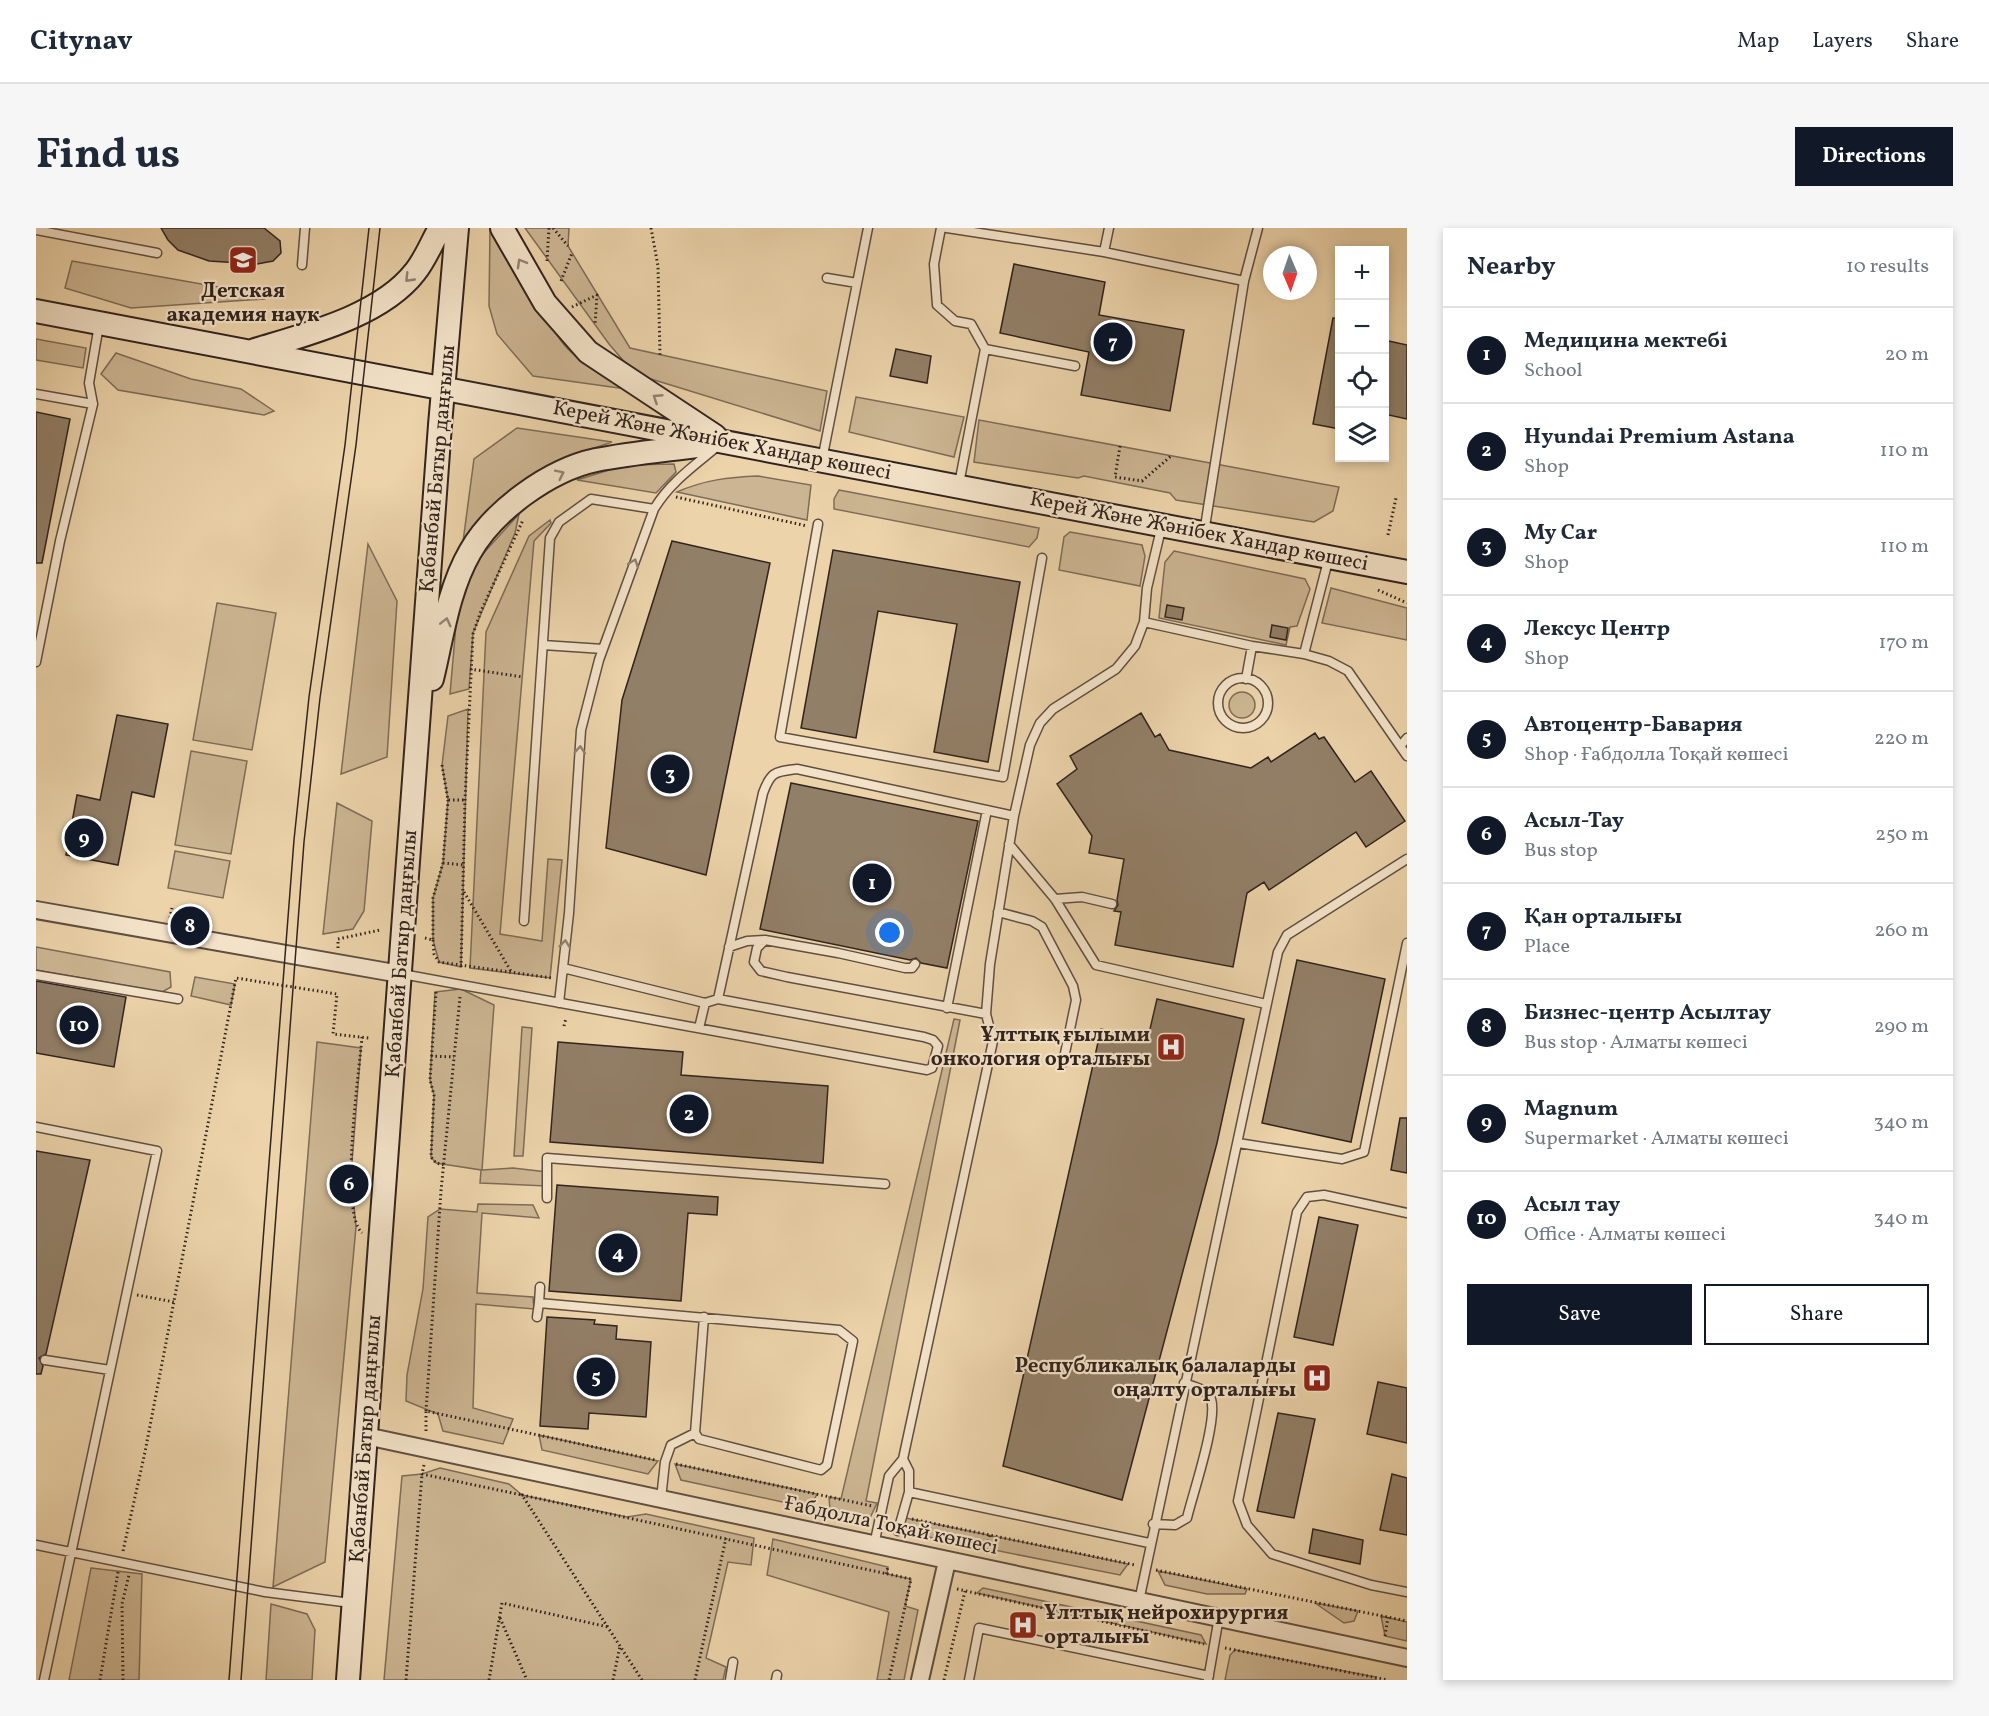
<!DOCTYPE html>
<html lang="en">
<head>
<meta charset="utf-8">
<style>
  body { margin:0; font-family:Vollkorn,serif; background:#f6f6f7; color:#1f2937 }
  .controls { position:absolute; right:18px; top:18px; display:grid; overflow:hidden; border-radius:0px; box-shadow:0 3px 9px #0003 }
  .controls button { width:54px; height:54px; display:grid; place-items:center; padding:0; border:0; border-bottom:2px solid #e0e1e3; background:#fff; color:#1f2937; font:30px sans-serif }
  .compass { position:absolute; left:1227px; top:18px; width:54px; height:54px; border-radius:50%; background:#fff; box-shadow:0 3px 9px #0003; rotate:178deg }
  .you { position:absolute; left:854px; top:705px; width:21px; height:21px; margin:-15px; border:4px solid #fff; border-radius:50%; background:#1a73e8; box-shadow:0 0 0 9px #1a73e833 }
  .badge { display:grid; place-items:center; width:39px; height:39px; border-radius:50%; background:#111827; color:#fff; font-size:20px; font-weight:700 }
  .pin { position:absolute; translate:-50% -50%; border:3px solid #fff; box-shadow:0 2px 6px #0006 }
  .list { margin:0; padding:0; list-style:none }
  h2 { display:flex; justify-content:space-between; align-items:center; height:78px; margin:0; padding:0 24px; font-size:26px }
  h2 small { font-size:20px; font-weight:400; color:#747a83 }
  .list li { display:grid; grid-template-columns:39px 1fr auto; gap:18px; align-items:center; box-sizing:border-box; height:96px; padding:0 24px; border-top:2px solid #e0e1e3 }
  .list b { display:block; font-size:22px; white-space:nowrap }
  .list p { margin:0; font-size:20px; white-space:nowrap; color:#747a83 }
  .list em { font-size:20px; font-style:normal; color:#747a83 }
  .actions { display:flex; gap:12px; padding:18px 24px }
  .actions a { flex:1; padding:14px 0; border:2px solid #111827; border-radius:0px; text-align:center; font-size:21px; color:#111827 }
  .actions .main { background:#111827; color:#fff }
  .icon { flex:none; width:33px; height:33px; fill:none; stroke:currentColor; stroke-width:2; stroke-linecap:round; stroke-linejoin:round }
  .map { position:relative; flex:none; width:1371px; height:1452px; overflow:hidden; border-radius:0px }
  header { display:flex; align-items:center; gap:36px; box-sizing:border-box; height:84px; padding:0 30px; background:#fff; border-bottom:2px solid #e0e1e3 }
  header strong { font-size:28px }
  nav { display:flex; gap:33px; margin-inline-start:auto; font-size:21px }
  .intro { display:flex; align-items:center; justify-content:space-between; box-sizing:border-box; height:144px; padding:0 36px }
  h1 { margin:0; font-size:42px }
  .button { padding:15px 27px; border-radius:0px; background:#111827; color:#fff; font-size:21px; font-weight:700 }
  main { display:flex; gap:36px; padding:0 36px }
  aside { flex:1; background:#fff; border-radius:0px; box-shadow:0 3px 9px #0003 }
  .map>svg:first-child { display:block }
  .green { fill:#ccb592; stroke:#7e6c58; stroke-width:1.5 }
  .building { fill:#927f67; stroke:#31231e; stroke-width:1.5 }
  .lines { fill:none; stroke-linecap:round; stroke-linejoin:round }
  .lane-casing { stroke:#604f41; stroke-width:11 }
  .street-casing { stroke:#604f41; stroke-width:20 }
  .secondary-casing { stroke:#31231e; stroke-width:26 }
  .path { stroke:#31231e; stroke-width:3; stroke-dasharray:1.5 3; stroke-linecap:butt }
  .lane { stroke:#f3e2c8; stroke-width:8 }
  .street { stroke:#f3e2c8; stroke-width:16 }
  .secondary { stroke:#f3e2c8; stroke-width:22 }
  .tram { stroke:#31231e; stroke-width:1.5 }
  .oneway { stroke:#928273 }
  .labels { text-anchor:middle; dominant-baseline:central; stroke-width:4.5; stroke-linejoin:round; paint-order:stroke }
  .poi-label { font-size:21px; font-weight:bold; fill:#31231e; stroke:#f3e2c8; text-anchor:end }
  .street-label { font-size:21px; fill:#31231e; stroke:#f3e2c8 }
</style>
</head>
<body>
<header>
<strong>Citynav</strong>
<nav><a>Map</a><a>Layers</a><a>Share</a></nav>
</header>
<div class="intro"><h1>Find us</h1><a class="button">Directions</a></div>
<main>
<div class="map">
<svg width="1371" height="1452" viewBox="0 0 1371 1452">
  <rect width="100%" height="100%" fill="#ecd3aa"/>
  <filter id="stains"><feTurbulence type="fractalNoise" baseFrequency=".00333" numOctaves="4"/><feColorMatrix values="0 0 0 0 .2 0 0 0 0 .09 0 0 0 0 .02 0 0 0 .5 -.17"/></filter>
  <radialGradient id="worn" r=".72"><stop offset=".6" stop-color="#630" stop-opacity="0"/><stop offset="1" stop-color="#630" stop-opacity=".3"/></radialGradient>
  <path class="green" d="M454 0C467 7 510 98 530 119 547 137 570 149 590 161L497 148 461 106 453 78Z
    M489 0H533L532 18 594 120 791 163 784 203 599 146 573 116Z
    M36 33 232 68 229 71 95 80 29 60Z
    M0 111 50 120 47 140 0 132Z
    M80 125 155 151 205 161 238 183 228 187 82 162 65 146Z
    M820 169 928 189 918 229 813 204Z
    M943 192 1303 259 1297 283 1278 294 1140 272 1134 265 1048 248 1042 250 938 234Z
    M481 200 576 214C531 229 480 247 449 286 441 297 434 309 426 321L438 231Z
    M638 236 640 244 620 265 541 252 589 237Z
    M722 248 775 257 771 292 641 264C668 252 693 249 722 248Z
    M803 262 1003 300 1001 310 993 319 798 281V271Z
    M483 286 479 305 437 405 433 461 414 466 420 397 434 340Z
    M514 292 515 295 498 313 464 706 506 713 512 631 526 632 514 750 434 740 450 404 493 308Z
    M1034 304 1106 317 1109 328 1104 358 1023 342 1028 309Z
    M332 316 361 373 351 529 305 546Z
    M1138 323 1269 351 1274 361 1261 398 1254 399 1250 417 1123 390 1129 334Z
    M1295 360 1371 380V412L1286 395Z
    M181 375 240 385 216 522 157 512Z
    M1193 477a13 13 0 1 1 26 0a13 13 0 1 1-26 0Z
    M432 481 425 739 403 734 397 712V670L407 635 412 572 406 537 412 488Z
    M155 523 211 533 195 626 139 617Z
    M301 575 336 593 328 683 317 701 287 706Z
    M139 623 194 633 187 670 132 660Z
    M0 719 134 744 135 759 126 764 0 742Z
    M159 749 199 756 195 777 155 768Z
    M425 761 458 777 446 942 477 940 511 944V958L444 955 445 942 400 935 395 929 398 867 394 852 399 764Z
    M918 791 924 792 830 1273 841 1275 834 1290 794 1282 793 1269 805 1271Z
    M486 799 496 800 487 928H478Z
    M281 814 325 820 315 947 320 999 289 1334 237 1359Z
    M442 976 497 977 503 990 446 985 441 1065 497 1069 498 1081 440 1076 437 1180 477 1191 467 1216 407 1203 402 1186 370 1173 371 1147 387 1061 392 989 404 981 441 984Z
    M503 1207 622 1233 612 1246 506 1222Z
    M639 1236 781 1266 774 1280 645 1252Z
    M404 1240 473 1256 486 1267 591 1289 610 1286 718 1310 715 1337 692 1334 670 1430 690 1439 687 1452H348L366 1248 386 1246Z
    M865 1289 1092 1336 1084 1347 862 1303Z
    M737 1311 852 1339 851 1346 875 1351 869 1378 882 1382 868 1452H841L853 1384 731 1347Z
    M55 1340 106 1346 103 1452H33Z
    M1122 1343 1211 1361 1209 1366H1171L1129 1357Z
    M947 1360 1165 1407 1170 1416 941 1365Z
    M1279 1375 1322 1383 1318 1393 1308 1395Z
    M235 1376 271 1386 279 1402 276 1452H230Z
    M1345 1388 1371 1394V1413L1349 1408Z
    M1199 1422 1340 1449V1452H1189L1194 1427Z"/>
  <path class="building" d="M125 0H228L244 13 245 25 237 33 221 36 173 33 142 22 132 12Z
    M978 36 1069 54 1063 87 1148 102 1134 183 1045 167 1053 124 964 105Z
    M1297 90 1304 91V201L1277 196Z
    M1348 112 1371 117V191L1348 186Z
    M860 121 895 128 891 155 854 148Z
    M0 184 34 191 6 335H0Z
    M636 313 734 335 670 647 570 620 586 472Z
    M797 322 984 354 952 534 898 524 921 396 842 383 820 510 765 500Z
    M1131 377 1148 380 1146 392 1129 389Z
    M1236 397 1252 400 1250 412 1234 409Z
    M1105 485 1119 509 1124 506 1133 522 1215 540 1232 529 1235 534 1279 505 1283 511 1288 509 1319 554 1335 543 1369 593 1330 619 1320 604 1233 662 1228 654 1211 665 1197 739 1079 717 1085 684 1078 683 1082 677 1081 672 1088 631 1053 625 1056 608 1021 556 1041 541 1034 528Z
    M81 487 132 496 118 569 96 564 82 637 30 627 41 567 64 572Z
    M755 555 942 593 911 740 885 735 880 730 874 732 724 701Z
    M1261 732 1349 751 1315 914 1226 895Z
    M0 753 90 769 78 839 0 825Z
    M1121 771 1208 791 1181 915 1086 1272 967 1238 1065 801 1111 814Z
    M522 814 647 824 645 847 792 858 787 935 514 914Z
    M1364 890H1371V945L1355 942Z
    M0 923 54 932 10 1126 3 1130 7 1138 5 1146H0Z
    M521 957 682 969 681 987 652 985 645 1073 513 1063Z
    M1283 989 1322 997 1297 1117 1258 1109Z
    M511 1089 559 1092 558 1096 581 1098 580 1111 615 1114 610 1189 553 1185 552 1201 504 1198Z
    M1342 1154 1371 1160V1215L1331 1206Z
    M1242 1185 1279 1191 1258 1290 1221 1283Z
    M1356 1246 1371 1250V1307L1344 1302Z
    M1277 1301 1327 1312 1324 1336 1273 1325Z"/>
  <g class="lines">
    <g class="lane-casing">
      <path id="lane" d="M905 0 898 36 901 77 919 93 935 96 949 121 1039 138
        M911 0 1068 24 1208 53
        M0 2 121 25
        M1068 24 1073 0
        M266 37 269 0
        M791 50 821 55
        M0 166 57 176 53 155 63 97
        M786 232 832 0
        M923 256 949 121
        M782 296 744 509 967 549 1006 330
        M1168 305 1208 53 1222 0
        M1293 329 1268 426 1293 433 1312 443 1371 528
        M1108 394 1216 418 1268 426
        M507 417 567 421
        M0 434 24 313 57 176
        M1182 475a25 25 0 1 1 50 0a25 25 0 1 1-50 0Z
        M1210 451 1216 418
        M1365 517 1371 510
        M973 616 1019 671 1060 737 1230 776
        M1019 671 1046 669 1076 676
        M962 684 996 693 1006 699 1037 758 1040 772 1027 835
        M488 693 514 310 523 294 555 271 618 281
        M693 719 711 713 729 712
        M879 736 876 740H869L802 725 729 712 721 720 718 734 725 743 751 749 950 786
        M527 740 669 775
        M366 746 891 842 896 840 902 818 897 812 888 809 682 771 669 775 663 800
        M0 747 142 771
        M682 771 727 565C735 543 739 544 761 541L978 588
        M523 775 533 685 545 502 563 432 618 281C633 256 655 240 677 222
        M911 780 951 582
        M0 899 121 923 8 1452
        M1202 915 1306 931 1328 924 1371 715
        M511 970V930L849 956
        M1371 985 1288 967 1271 969 1261 984 1202 1273 1211 1297 1236 1326 1335 1357 1371 1364
        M504 1059 503 1075 803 1102 817 1113 791 1237 785 1242 663 1211 659 1205 668 1089
        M501 1089 503 1075
        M9 1132 74 1142
        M625 1271 629 1234 635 1217 659 1205
        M1117 1296 1139 1297 1151 1290C1157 1265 1182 1192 1175 1171 1172 1161 1156 1158 1148 1155
        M862 1303 873 1264
        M1113 1315 873 1264V1243L867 1231 957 813 950 786 954 736 978 588 994 517 1004 495 1017 481 1080 441 1099 418 1108 394 1111 360 1126 297
        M0 1317 229 1364 315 1375
        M838 1317 853 1248 867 1231
        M1103 1373 1242 724 1251 707 1371 631
        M694 1452 697 1434
        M740 1452 741 1447
        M933 1452 943 1400 1173 1448
        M1172 1452 1183 1389"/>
    </g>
    <g class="street-casing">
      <path id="street" d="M0 682 364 746
        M330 1208 1371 1430
        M884 1452 911 1333"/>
    </g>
    <g class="secondary-casing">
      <path id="secondary" d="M466 0 509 75 552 124 679 208
        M0 83 1371 344
        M219 122C271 106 345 88 379 44 389 32 396 14 404 0
        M396 451C406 410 412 362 434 324 457 283 513 242 560 232 595 225 632 222 668 217
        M312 1452 404 197 421 0"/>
    </g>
    <path class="path" d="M517 0 532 18
      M615 0 622 38 624 127
      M511 33 513 0
      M525 53 536 25
      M536 79 561 67 559 97
      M1084 218 1079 249 1106 253 1135 228
      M640 269 771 298
      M1352 307 1360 270
      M1342 362 1371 375
      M434 441 487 449
      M406 537 412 572H429
      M407 635 428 637
      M428 664 476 745
      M134 690 136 680
      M389 710 397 712V670L407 635 412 572
      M397 712 398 726 403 734 516 750
      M302 720V711L344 702
      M425 739 429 572 437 406 445 383 487 292
      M400 764 394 852 398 867 395 929 400 935 408 937
      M528 798 530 790
      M326 809C323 846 303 983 326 1005
      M395 828 418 829
      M101 1067 138 1074
      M390 1183 405 963 424 769
      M390 1203V1183L619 1232
      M640 1236 836 1278
      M388 1237 386 1246 486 1267
      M876 1291 1099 1337
      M950 1322 954 1306
      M87 1323 109 1224 200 750 301 766 297 806 333 810
      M1120 1342 1371 1393
      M850 1346 852 1339
      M921 1361 1168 1416
      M464 1390 491 1452
      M1349 1408 1352 1389
      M1189 1420 1352 1452
      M64 1452 82 1344
      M87 1452 86 1376 93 1347
      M370 1452 386 1246
      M453 1452 466 1375 572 1399
      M577 1452 584 1418
      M606 1452 486 1267 875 1351 853 1452
      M659 1452 690 1310
      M908 1452 929 1363"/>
    <use href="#lane" class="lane"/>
    <use href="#street" class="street"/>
    <use href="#secondary" class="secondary"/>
    <path class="tram" d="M193 1452 258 612 273 469 309 217 333 0
      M205 1452 268 614 284 470 320 217 344 0"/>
  </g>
  <defs><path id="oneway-chevron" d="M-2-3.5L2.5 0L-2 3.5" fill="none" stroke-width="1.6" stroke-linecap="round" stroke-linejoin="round" transform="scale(1.5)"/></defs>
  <g class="oneway">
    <use href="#oneway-chevron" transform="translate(485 35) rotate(-120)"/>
    <use href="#oneway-chevron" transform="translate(373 50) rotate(134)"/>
    <use href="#oneway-chevron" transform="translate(621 170) rotate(-147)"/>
    <use href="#oneway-chevron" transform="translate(524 246) rotate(-26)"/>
    <use href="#oneway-chevron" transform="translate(598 335) rotate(-70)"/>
    <use href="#oneway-chevron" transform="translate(410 394) rotate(-76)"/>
    <use href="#oneway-chevron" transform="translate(544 522) rotate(-86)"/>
    <use href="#oneway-chevron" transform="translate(529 716) rotate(-84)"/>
  </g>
  <defs>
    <g id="school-square" transform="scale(1.5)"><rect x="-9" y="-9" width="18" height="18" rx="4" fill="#8f2418" stroke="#f3e2c8"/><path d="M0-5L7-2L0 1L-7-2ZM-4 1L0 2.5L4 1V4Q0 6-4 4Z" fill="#fff"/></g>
    <g id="hospital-square" transform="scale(1.5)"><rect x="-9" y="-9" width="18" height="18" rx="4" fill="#8f2418" stroke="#f3e2c8"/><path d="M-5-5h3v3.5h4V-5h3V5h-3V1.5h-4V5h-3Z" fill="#fff"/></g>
  </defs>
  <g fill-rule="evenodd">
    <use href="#school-square" x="207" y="32"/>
    <use href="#hospital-square" x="1135" y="819"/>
    <use href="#hospital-square" x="1281" y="1150"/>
    <use href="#hospital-square" x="987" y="1397"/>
  </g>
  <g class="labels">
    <g class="poi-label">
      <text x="207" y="63" text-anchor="middle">Детская<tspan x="207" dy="24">академия наук</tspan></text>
      <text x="1114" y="807">Ұлттық ғылыми<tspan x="1114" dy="24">онкология орталығы</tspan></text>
      <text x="1260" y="1138">Республикалық балаларды<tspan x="1260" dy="24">оңалту орталығы</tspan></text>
      <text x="1008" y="1385" text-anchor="start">Ұлттық нейрохирургия<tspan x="1008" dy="24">орталығы</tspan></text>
    </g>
    <g class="street-label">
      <text transform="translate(686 213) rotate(11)">Керей Және Жәнібек Хандар көшесі</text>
      <text transform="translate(402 241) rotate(-85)">Қабанбай Батыр даңғылы</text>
      <text transform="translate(1163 304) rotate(11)">Керей Және Жәнібек Хандар көшесі</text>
      <text transform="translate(366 726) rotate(-86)">Қабанбай Батыр даңғылы</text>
      <text transform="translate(330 1211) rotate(-86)">Қабанбай Батыр даңғылы</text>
      <text transform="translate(855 1298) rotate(12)">Ғабдолла Тоқай көшесі</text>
    </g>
  </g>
  <rect width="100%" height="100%" filter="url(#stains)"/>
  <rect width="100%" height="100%" fill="url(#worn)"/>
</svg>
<div class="controls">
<button>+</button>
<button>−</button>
<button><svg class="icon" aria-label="locate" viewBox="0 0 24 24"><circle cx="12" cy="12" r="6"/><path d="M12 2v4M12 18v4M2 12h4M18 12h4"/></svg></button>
<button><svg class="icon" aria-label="layers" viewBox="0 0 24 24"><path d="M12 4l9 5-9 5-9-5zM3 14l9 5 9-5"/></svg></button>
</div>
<svg class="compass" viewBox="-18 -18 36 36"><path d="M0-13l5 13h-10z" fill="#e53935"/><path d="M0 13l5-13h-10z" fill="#747a83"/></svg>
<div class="you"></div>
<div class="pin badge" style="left:836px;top:655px">1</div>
<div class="pin badge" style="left:653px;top:886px">2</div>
<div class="pin badge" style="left:634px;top:546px">3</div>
<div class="pin badge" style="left:582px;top:1025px">4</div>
<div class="pin badge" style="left:560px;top:1149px">5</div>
<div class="pin badge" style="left:313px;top:956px">6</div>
<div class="pin badge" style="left:1077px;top:114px">7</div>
<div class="pin badge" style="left:154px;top:698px">8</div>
<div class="pin badge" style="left:48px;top:610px">9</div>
<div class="pin badge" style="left:43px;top:797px">10</div>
</div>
<aside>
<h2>Nearby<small>10 results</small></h2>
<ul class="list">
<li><span class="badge">1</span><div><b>Медицина мектебі</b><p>School</p></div><em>20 m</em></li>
<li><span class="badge">2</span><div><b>Hyundai Premium Astana</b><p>Shop</p></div><em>110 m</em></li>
<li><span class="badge">3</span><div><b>My Car</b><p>Shop</p></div><em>110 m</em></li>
<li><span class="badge">4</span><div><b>Лексус Центр</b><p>Shop</p></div><em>170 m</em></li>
<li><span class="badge">5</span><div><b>Автоцентр-Бавария</b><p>Shop · Ғабдолла Тоқай көшесі</p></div><em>220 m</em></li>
<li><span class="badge">6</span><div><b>Асыл-Тау</b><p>Bus stop</p></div><em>250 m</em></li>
<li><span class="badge">7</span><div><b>Қан орталығы</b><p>Place</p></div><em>260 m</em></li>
<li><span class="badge">8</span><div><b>Бизнес-центр Асылтау</b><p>Bus stop · Алматы көшесі</p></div><em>290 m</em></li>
<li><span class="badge">9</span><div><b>Magnum</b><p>Supermarket · Алматы көшесі</p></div><em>340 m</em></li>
<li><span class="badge">10</span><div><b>Асыл тау</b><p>Office · Алматы көшесі</p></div><em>340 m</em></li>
</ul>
<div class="actions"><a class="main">Save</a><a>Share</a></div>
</aside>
</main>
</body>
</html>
